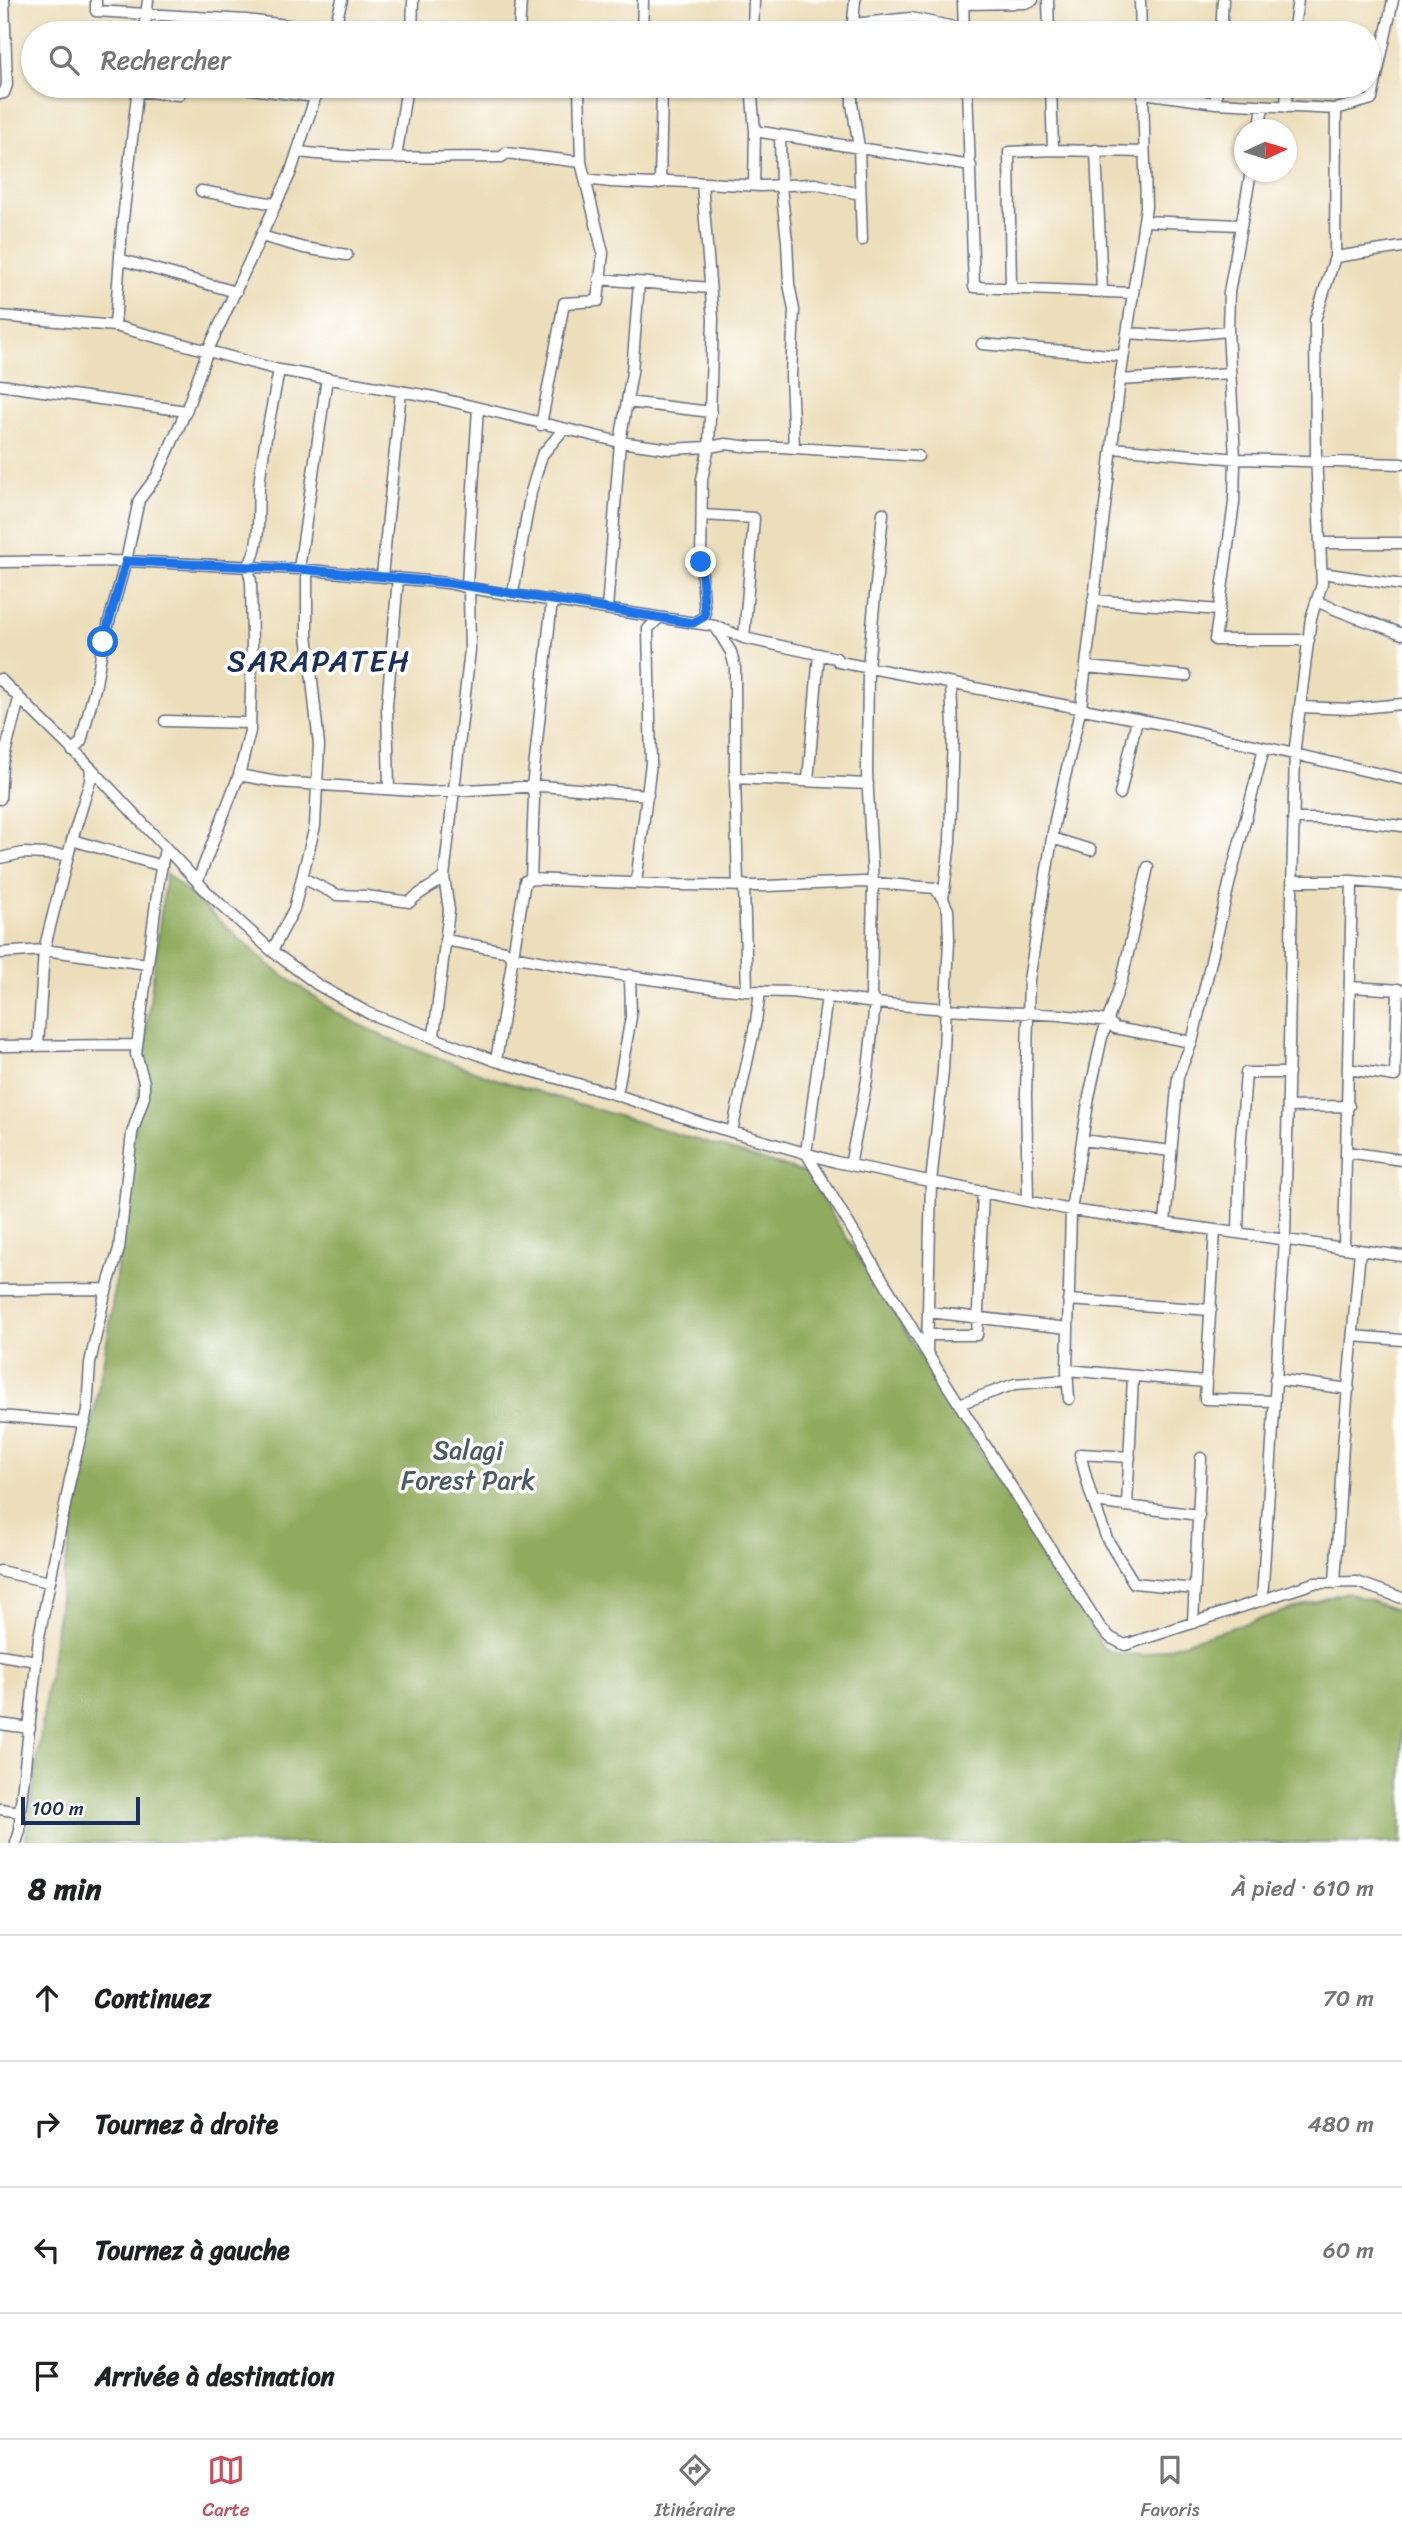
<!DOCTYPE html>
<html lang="fr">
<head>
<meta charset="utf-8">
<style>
  body { margin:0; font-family:Sriracha,sans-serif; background:#f2f2f2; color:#202124 }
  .compass { position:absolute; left:1234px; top:119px; width:63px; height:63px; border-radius:50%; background:#fff; box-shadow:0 2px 5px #0004; rotate:86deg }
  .scale { position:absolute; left:21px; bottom:18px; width:119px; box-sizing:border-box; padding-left:7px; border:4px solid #1b2f5e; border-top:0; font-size:19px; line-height:24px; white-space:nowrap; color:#1b2f5e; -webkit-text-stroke:5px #fff; paint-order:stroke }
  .stop { position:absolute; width:21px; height:21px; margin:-16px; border:5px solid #1a73e8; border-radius:50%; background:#fff }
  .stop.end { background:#1a73e8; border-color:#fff; box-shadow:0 2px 7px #0008 }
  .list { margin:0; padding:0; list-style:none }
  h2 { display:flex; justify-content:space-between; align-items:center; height:91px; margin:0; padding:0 28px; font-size:30px }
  h2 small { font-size:23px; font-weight:400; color:#757577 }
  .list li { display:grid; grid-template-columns:46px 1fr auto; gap:21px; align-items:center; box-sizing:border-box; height:126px; padding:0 28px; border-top:2px solid #e0e0e0 }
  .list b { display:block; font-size:26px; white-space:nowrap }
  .list em { font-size:23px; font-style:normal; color:#757577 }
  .icon { flex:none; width:38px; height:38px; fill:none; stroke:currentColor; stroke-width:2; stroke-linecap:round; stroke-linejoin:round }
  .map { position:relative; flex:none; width:1402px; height:1843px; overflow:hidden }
  .search { position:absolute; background:#fff; box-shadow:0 2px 5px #0004; left:21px; right:21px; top:21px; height:77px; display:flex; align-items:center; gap:18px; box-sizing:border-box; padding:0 24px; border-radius:38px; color:#757577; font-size:26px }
  .sheet { height:595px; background:#fff }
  nav { display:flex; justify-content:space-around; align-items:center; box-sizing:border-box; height:98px; border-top:2px solid #e0e0e0; background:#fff; font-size:19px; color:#757577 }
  nav a { display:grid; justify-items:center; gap:4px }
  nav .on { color:#d1495b }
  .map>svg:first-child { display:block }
  .forest { fill:#90ab5d; stroke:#566d5e; stroke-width:2 }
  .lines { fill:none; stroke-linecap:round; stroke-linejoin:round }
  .minor-casing { stroke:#646c7e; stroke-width:13 }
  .minor { stroke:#fff; stroke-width:10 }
  .route { stroke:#1a73e8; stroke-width:9 }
  .labels { text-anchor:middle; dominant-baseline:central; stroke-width:7; stroke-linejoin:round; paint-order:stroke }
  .park-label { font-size:26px; fill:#4a5c61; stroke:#fff }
  .quarter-label { font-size:30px; letter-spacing:2px; fill:#1b2f5e; stroke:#fff }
</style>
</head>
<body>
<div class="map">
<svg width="1402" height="1843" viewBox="0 0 1402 1843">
  <rect width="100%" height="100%" fill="#fff"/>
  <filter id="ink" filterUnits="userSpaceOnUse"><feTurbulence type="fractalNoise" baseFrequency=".0143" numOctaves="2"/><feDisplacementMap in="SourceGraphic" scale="14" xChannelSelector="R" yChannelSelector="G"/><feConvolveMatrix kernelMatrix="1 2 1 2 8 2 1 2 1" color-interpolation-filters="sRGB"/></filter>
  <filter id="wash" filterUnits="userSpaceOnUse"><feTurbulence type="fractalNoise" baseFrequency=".00686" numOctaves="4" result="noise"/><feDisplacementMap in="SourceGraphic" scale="28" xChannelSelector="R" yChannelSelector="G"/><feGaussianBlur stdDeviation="1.57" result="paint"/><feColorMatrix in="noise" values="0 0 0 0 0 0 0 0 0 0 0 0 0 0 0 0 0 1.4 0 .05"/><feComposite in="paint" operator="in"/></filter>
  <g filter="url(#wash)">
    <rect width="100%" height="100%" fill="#ecdeba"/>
    <path class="forest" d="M166 873 273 968 337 1013 386 1038 493 1078 806 1173 1104 1649 1119 1654 1144 1655 1346 1592 1402 1612V1843H25L62 1585 109 1331Z"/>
  </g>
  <g filter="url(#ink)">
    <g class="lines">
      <g class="minor-casing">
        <path id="minor" d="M96 0V11L246 20 351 33
          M963 0 964 33
          M1048 0 1049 33
          M1140 0 1141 33
          M963 4 1025 3 1033 0
          M852 24 911 18 964 29
          M144 33 148 0
          M333 33 342 0
          M412 33 413 0
          M519 33 521 0
          M642 33 643 0
          M753 33 754 0
          M852 33 855 0
          M1221 33 1223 0
          M1293 33 1298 0
          M227 86 316 97
          M751 86 755 131 754 185
          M852 86V104L859 147 862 240
          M967 86 974 287 1133 293
          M1051 86 1053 150
          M137 91 179 95 181 86
          M1143 93 1216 103 1336 109 1335 257 1315 320 1316 454 1322 584 1311 618 1295 747 1285 1239 1262 1600
          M0 94 4 93 7 85 4 0
          M1216 103 1217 86
          M1286 107 1287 86
          M1336 109 1372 99 1393 0
          M1259 130 1263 107
          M755 131 971 166
          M780 135 781 187 787 241 789 284 794 310 791 376 794 448
          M1096 150 1102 292
          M299 152C366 160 434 157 502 157L506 153 581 162
          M396 158 407 86
          M1251 172 1229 292 1228 331 1235 458 1234 503 1215 640H1309
          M585 179 611 182 652 184 668 181 761 186 815 184 860 194
          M660 182 662 86
          M201 191 275 204
          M1144 221 1240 225
          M261 236 304 248 347 255
          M1335 257 1402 247
          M122 260 236 292
          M599 279 710 288
          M1011 289 1009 152 1053 150 1144 152
          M0 316 115 326 279 370 434 397 620 442 670 449 709 447 726 444 751 447H781L918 456
          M115 326 122 228 138 86
          M1127 333 1175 336 1228 331
          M982 344 1123 356
          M1120 380 1230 373
          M0 385 186 411
          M627 402 711 412
          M541 425 564 303 598 301 603 253 581 162 579 86
          M1113 448 1238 459 1402 464
          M702 515 754 518 744 638
          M1321 543H1402
          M0 562 126 561 299 569 448 583 469 588 715 626 744 638 836 658 839 662 1172 726 1402 779
          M299 569 327 378
          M1322 573 1402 585
          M382 576 401 391
          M513 593 531 492 542 455 563 430
          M1093 600 1219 610
          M1317 601C1344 615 1373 622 1402 634
          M607 609 620 442 632 372 639 283
          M693 623 705 616 701 562 702 479 709 447 713 319 702 183
          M715 626 731 652 735 668V778L738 885
          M1086 667 1186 676
          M0 679 91 768 207 892 272 951 318 985 370 1014 496 1061 617 1095 701 1123 836 1162 1071 1210 1402 1256
          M1300 707 1350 709 1402 704
          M165 721 250 723
          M72 751 81 742 96 684 103 643 126 561 139 500 157 476 186 411 208 350 290 174 319 86
          M239 775 277 782 430 792 542 786 648 795
          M735 778 868 784
          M808 780 819 654
          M389 789 387 705 398 578
          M1120 794 1137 719
          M0 799 2 765 19 699
          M1293 819H1343L1402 826
          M1052 838 1091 850
          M72 840 162 866
          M0 858 23 853 67 855
          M303 878 337 895 366 896 410 902C420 891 433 887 444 877
          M531 879 679 885 767 886 864 882 935 888 943 899
          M198 880 239 775 250 731 252 645 251 582 248 567C262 544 257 514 259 488 262 449 272 409 279 370
          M1292 881H1352L1402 885
          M636 883 651 763 648 629 659 618
          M744 885 747 991
          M445 940 505 951 512 956 592 971 714 988 747 991 792 992 875 1003 946 1009 1061 1015 1108 1021 1115 1028 1192 1042
          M272 951 294 909 315 826 319 745 307 634V571
          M0 953 44 950 147 964
          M1350 987 1402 990
          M827 996 806 1153 927 1353 1100 1627 1111 1638 1125 1645 1314 1583 1357 1582 1402 1598
          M434 1036 449 910 444 877 470 650 469 588 467 584 478 408
          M0 1046 137 1045
          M38 1046 44 950 72 840 90 781 91 768
          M496 1061 525 881 531 879 534 796 532 788 552 600
          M1348 1069 1395 1076 1398 989
          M617 1095 631 1017 630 975
          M1288 1107 1349 1106
          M732 1132 756 1021 760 992
          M1082 1140 1171 1151
          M1347 1152 1402 1160
          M850 1165 867 1080 875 1003 871 996 873 883 867 773 868 667 883 513
          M1028 1201 1026 1094 1029 980 1055 820 1081 707 1120 380 1146 207 1143 89
          M1165 1223 1178 1076 1192 1042 1231 876 1264 748
          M1215 1230 1205 1399 1274 1401
          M1238 1233 1240 1152 1246 1073H1289
          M1344 1248 1352 881
          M0 1290 106 1289
          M1068 1300 1211 1310
          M929 1312 1068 1328
          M928 1335H977L983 1191
          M1353 1336 1402 1340
          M927 1353 931 1182 943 1071 949 940 948 910 943 899 950 842 953 728 951 684
          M1067 1370 1205 1382
          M1275 1379 1349 1389
          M1069 1399 1067 1370 1071 1210 1089 1097 1102 1037 1122 979 1148 867
          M959 1404 1015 1384 1068 1380
          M0 1416 85 1423
          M1130 1457 1080 1454 1090 1492 1107 1539 1134 1583 1195 1589
          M1094 1502 1199 1515
          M1127 1506 1133 1376
          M0 1571 49 1582
          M1335 1583 1343 1445 1360 1250
          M1193 1623 1201 1458
          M0 1655 37 1661
          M0 1724 30 1728
          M0 1809 20 1812
          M16 1843 20 1831V1812L39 1637 70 1480 87 1410 90 1363 104 1298 119 1249 132 1133 144 1097V1082L136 1054 159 880 165 849"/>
      </g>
      <use href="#minor" class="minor"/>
    </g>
  </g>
  <g class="lines" filter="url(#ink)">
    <path class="route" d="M103 642 126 561 299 569 449 583 693 623 705 616 701 562"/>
  </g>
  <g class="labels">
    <g class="park-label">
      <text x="468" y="1450">Salagi<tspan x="468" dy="30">Forest Park</tspan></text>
    </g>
    <g class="quarter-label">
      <text x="319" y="661">SARAPATEH</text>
    </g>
  </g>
</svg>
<svg class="compass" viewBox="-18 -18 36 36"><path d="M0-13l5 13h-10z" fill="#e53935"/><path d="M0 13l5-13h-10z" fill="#757577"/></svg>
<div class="scale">100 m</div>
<div class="stop" style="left:103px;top:642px"></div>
<div class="stop end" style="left:701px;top:562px"></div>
<div class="search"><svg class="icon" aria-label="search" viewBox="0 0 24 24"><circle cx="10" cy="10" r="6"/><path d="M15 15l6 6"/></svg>Rechercher</div>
</div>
<section class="sheet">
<h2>8 min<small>À pied · 610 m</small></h2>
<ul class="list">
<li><svg class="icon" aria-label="ahead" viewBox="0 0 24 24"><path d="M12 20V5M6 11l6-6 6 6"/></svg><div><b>Continuez</b></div><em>70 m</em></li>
<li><svg class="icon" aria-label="right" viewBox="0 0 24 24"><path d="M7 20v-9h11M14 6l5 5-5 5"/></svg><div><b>Tournez à droite</b></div><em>480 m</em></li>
<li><svg class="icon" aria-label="left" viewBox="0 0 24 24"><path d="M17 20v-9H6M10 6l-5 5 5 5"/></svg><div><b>Tournez à gauche</b></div><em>60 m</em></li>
<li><svg class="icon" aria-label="arrive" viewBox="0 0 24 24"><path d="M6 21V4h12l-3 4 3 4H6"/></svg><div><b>Arrivée à destination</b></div></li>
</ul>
</section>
<nav>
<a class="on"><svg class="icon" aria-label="map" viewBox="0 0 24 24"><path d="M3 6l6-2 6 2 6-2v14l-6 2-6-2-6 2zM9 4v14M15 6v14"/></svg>Carte</a>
<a><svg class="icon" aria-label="directions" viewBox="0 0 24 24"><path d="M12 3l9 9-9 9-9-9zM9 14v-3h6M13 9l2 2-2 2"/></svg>Itinéraire</a>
<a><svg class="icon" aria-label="saved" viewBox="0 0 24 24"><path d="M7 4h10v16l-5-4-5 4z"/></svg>Favoris</a>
</nav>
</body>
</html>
